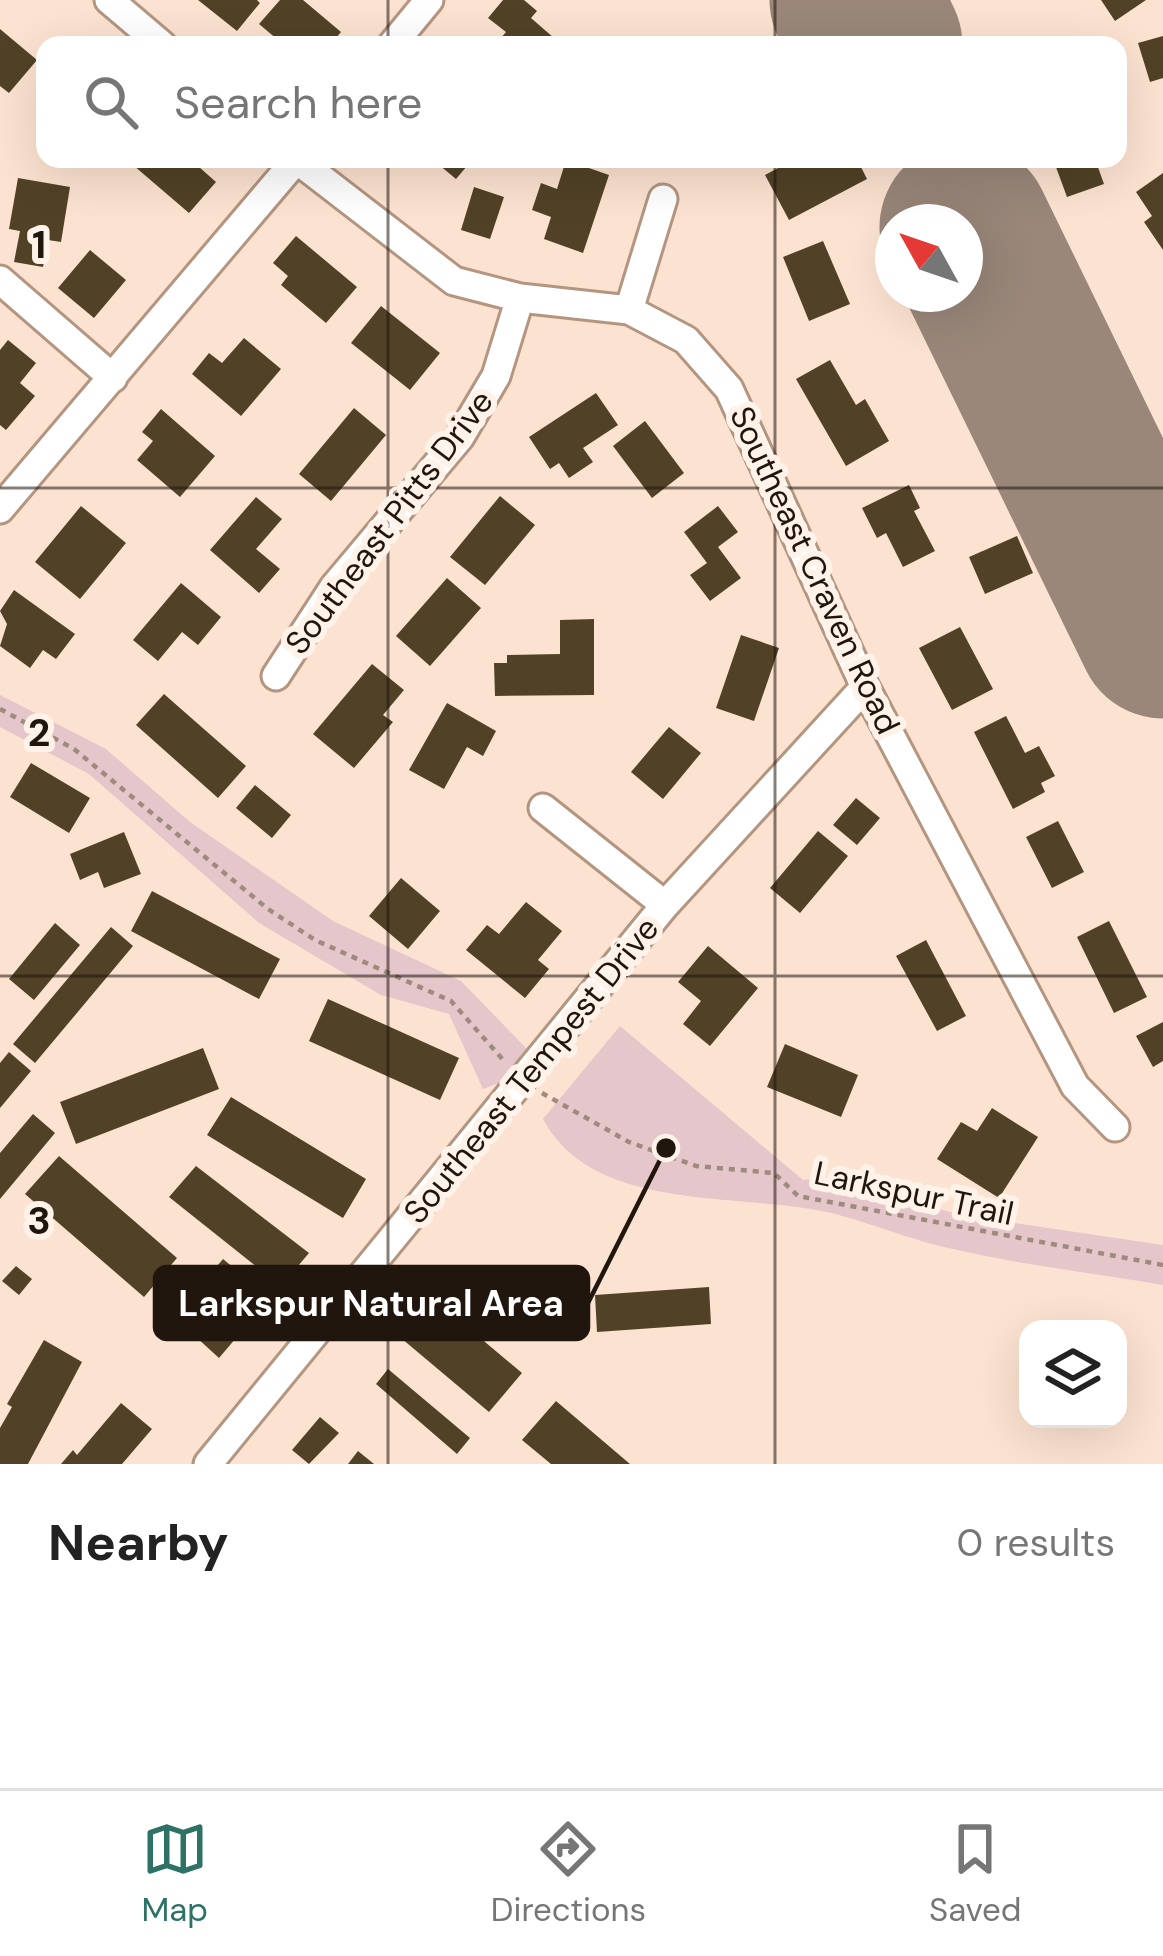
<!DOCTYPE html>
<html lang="en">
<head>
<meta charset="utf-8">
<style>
  body { margin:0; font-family:"DM Sans",sans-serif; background:#f2f2f2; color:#222 }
  .controls { position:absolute; right:36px; bottom:36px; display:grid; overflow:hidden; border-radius:24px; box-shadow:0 12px 48px #0002 }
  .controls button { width:108px; height:108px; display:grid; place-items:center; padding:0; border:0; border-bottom:3px solid #e0e0e0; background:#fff; color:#222; font:60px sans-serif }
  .compass { position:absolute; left:875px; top:204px; width:108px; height:108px; border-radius:50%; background:#fff; box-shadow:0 12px 48px #0002; rotate:310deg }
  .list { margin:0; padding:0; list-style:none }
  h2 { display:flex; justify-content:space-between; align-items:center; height:156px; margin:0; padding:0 48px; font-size:51px }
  h2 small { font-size:39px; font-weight:400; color:#767676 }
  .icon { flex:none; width:66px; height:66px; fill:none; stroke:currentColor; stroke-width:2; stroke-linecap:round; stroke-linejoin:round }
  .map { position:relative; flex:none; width:1163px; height:1464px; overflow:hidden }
  .search { position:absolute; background:#fff; box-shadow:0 12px 48px #0002; left:36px; right:36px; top:36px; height:132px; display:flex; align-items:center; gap:30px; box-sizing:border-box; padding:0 42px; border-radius:24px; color:#767676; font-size:45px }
  .sheet { height:324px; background:#fff }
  nav { display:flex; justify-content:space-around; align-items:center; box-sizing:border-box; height:168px; border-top:3px solid #e0e0e0; background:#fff; font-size:33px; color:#767676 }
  nav a { display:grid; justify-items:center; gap:6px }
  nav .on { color:#2d7265 }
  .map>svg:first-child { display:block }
  .green { fill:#e5c6cb }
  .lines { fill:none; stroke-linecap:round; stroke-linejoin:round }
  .runway { stroke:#9a877a; stroke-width:171 }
  .building { fill:#514227 }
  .street-casing { stroke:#b39580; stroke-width:33 }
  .path { stroke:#9e8b7d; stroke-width:4.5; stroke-dasharray:6 6; stroke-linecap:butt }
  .street { stroke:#fff; stroke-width:27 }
  .grid { fill:none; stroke:#21160e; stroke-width:3; stroke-opacity:0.55 }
  .labels { text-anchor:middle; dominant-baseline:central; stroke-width:12; stroke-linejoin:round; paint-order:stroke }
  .street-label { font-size:33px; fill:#21160e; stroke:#fff2e9 }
  .grid-label { font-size:39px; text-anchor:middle; font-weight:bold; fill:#21160e; stroke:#fff2e9; stroke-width:12; stroke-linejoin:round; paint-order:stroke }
  .leader { fill:none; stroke:#21160e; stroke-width:4.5 }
  .callout-dot { fill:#21160e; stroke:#fff2e9; stroke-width:4.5 }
  .callout { fill:#21160e; stroke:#21160e; stroke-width:4.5 }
  .callout-label { font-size:36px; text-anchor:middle; font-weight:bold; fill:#fff }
</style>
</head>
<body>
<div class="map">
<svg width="1163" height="1464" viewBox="0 0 1163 1464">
  <rect width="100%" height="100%" fill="#fce2d0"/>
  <path class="green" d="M0 695 106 749 190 822 333 921 461 981 527 1049 499 1083 483 1089 449 1014 381 995 259 923 89 774 0 727Z
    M620 1026 803 1180 823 1177 961 1215 1163 1245V1285C1093 1273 1022 1265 953 1249 914 1241 876 1225 839 1215 749 1190 595 1217 543 1119Z"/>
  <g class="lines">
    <path class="runway" d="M855 0 877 45
      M965 227 1163 633"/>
  </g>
  <path class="building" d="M198 0H257L260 3 237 31Z
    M280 0H303L341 32 330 45H284L259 24Z
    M503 0H524L537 11 531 18 554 38 548 45H495L506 32 488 18Z
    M1101 0H1146L1115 21Z
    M0 29 37 60 9 93 0 86Z
    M1163 36V78L1150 82 1138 43Z
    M126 159H190L216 182 189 213Z
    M432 159H473L456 179Z
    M795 159H857L867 179 789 220 765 175Z
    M1053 159H1095L1104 184 1067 197Z
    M566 160 609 175 583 253 544 239 551 217 532 210 541 183 557 189Z
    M1163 173V250L1144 222 1152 216 1136 192Z
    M18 178 70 187 61 242 48 240 43 267 14 262 20 231 9 229Z
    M474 187 504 197 490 239 461 230Z
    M296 236 357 287 326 323 281 285 288 276 273 263Z
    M823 241 850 304 809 321 783 257Z
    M90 250 126 280 94 318 58 288Z
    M381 306 440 353 410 390 351 343Z
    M244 338 281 369 241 416 192 374 209 353 222 363Z
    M8 340 36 363 20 383 35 396 6 430 0 425V350Z
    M830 360 856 405 865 399 889 441 846 466 796 379Z
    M596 393 618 425 583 448 593 462 569 478 559 463 550 469 529 437Z
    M354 408 386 435 331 501 299 474Z
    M161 409 215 456 180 497 137 460 153 441 142 432Z
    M645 421 684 473 652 498 613 446Z
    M909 485 920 508 914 511 935 551 903 567 886 533 877 538 862 508Z
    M500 496 535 525 485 585 450 557Z
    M256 497 282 519 256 549 280 569 259 593 210 550Z
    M81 506 126 543 80 599 35 562Z
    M718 506 738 532 718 547 741 578 710 601 690 575 707 563 684 532Z
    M1017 536 1033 573 985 594 969 557Z
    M447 578 481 608 430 666 396 636Z
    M181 583 221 617 198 645 182 632 158 661 133 640Z
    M14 590 75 634 56 659 43 650 30 668 0 646 7 624 0 611Z
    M594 619V695L495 696 494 663H507V655L560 654V620Z
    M960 627 993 689 952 710 919 648Z
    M741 635 779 648 754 721 716 708Z
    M372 664 404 690 383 715 393 722 354 768 313 734Z
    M164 694 246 766 218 798 136 725Z
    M447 703 496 731 483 756 467 747 444 789 409 770Z
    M1006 716 1025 753 1039 746 1055 776 1041 783 1045 792 1013 809 974 732Z
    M669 727 701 753 663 799 631 772Z
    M31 763 90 798 69 833 10 797Z
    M255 785 291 815 272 838 236 808Z
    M856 798 880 818 857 845 833 825Z
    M1058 821 1084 872 1052 888 1026 837Z
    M818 831 848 856 800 913 770 888Z
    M124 832 141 874 104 888 98 872 80 880 70 854Z
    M401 878 440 911 408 949 369 916Z
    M152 891 280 959 259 999 131 931Z
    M526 902 562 931 538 960 549 969 525 998 466 950 487 925 499 934Z
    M1109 921 1147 997 1114 1013 1077 937Z
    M55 923 80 945 34 1000 9 979Z
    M111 927 133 946 35 1063 13 1044Z
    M926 940 966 1016 937 1031 896 956Z
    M708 946 758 988 710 1046 683 1024 701 1001 678 982Z
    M328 999 459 1058 440 1100 309 1041Z
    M1163 1022V1061L1153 1067 1136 1036Z
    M785 1044 858 1075 841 1117 767 1087Z
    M203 1048 219 1089 76 1144 60 1102Z
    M9 1052 31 1071 0 1108V1063Z
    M231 1097 366 1179 343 1218 207 1135Z
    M992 1108 1038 1137 999 1198 937 1159 961 1122 977 1131Z
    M33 1114 55 1133 0 1199V1153Z
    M59 1156 177 1258 144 1297 25 1194Z
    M196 1166 309 1253 281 1286 169 1197Z
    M223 1259 270 1298 219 1358 184 1326 178 1316 185 1307 178 1301 191 1286 196 1291Z
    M16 1266 32 1279 19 1295 2 1281Z
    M709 1287 711 1324 597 1332 595 1295Z
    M428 1294 522 1373 489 1412 395 1333Z
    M44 1340 82 1362 28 1464H0V1428L12 1407 7 1404Z
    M388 1369 470 1438 457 1454 376 1384Z
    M556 1401 630 1464H551L522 1440Z
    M121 1403 152 1429 122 1464H61L73 1450 77 1455Z
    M320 1417 339 1433 309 1464 292 1450Z
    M358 1451 374 1464H348Z"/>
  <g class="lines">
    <g class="street-casing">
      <path id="street" d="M109 0 162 45
        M392 45 429 0
        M296 159 454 281 520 298 629 310 686 340 729 389 865 687 1075 1086 1115 1127
        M0 280 113 378
        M629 310 663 199
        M0 509 297 159
        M276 676 334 587 460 437 496 376 520 298
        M543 808 665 905
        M208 1464 665 905 865 687"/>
    </g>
    <path class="path" d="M0 709 74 749 268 909 315 940 451 1001 506 1063
      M542 1093 629 1142 696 1166 774 1173 798 1196 1163 1265"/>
    <use href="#street" class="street"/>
  </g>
  <path class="grid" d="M388 0V45M775 0V45M388 159V1464M775 159V1464M0 488H1163M0 976H1163"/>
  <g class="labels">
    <g class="street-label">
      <text transform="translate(389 522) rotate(-53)">Southeast Pitts Drive</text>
      <text transform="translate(815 570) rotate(65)">Southeast Craven Road</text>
      <text transform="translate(531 1070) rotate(-51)">Southeast Tempest Drive</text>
      <text transform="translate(914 1193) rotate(12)">Larkspur Trail</text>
    </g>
  </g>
  <g class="grid-label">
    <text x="39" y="258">1</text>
    <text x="39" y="746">2</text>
    <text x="39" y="1234">3</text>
  </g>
  <path class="leader" d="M666 1148L588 1303"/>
  <circle class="callout-dot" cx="666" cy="1148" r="12"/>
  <rect class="callout" x="155" y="1267" width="433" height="72" rx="12"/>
  <g class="callout-label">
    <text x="371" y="1316">Larkspur Natural Area</text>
  </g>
</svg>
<div class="controls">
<button><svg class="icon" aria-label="layers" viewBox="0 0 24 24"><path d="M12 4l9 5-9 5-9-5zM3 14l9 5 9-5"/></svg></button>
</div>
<svg class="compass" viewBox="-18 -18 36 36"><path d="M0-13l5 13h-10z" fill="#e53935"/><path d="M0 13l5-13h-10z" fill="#767676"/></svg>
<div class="search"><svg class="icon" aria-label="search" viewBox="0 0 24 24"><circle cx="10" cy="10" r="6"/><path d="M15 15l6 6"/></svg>Search here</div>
</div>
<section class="sheet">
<h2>Nearby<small>0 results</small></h2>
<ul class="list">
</ul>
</section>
<nav>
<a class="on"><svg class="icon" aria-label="map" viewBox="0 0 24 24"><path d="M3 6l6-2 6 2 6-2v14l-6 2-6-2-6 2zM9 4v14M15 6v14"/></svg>Map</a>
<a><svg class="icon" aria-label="directions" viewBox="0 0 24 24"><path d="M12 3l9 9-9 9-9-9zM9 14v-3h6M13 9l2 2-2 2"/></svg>Directions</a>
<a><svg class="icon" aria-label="saved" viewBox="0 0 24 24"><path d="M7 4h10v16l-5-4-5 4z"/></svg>Saved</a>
</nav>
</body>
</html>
